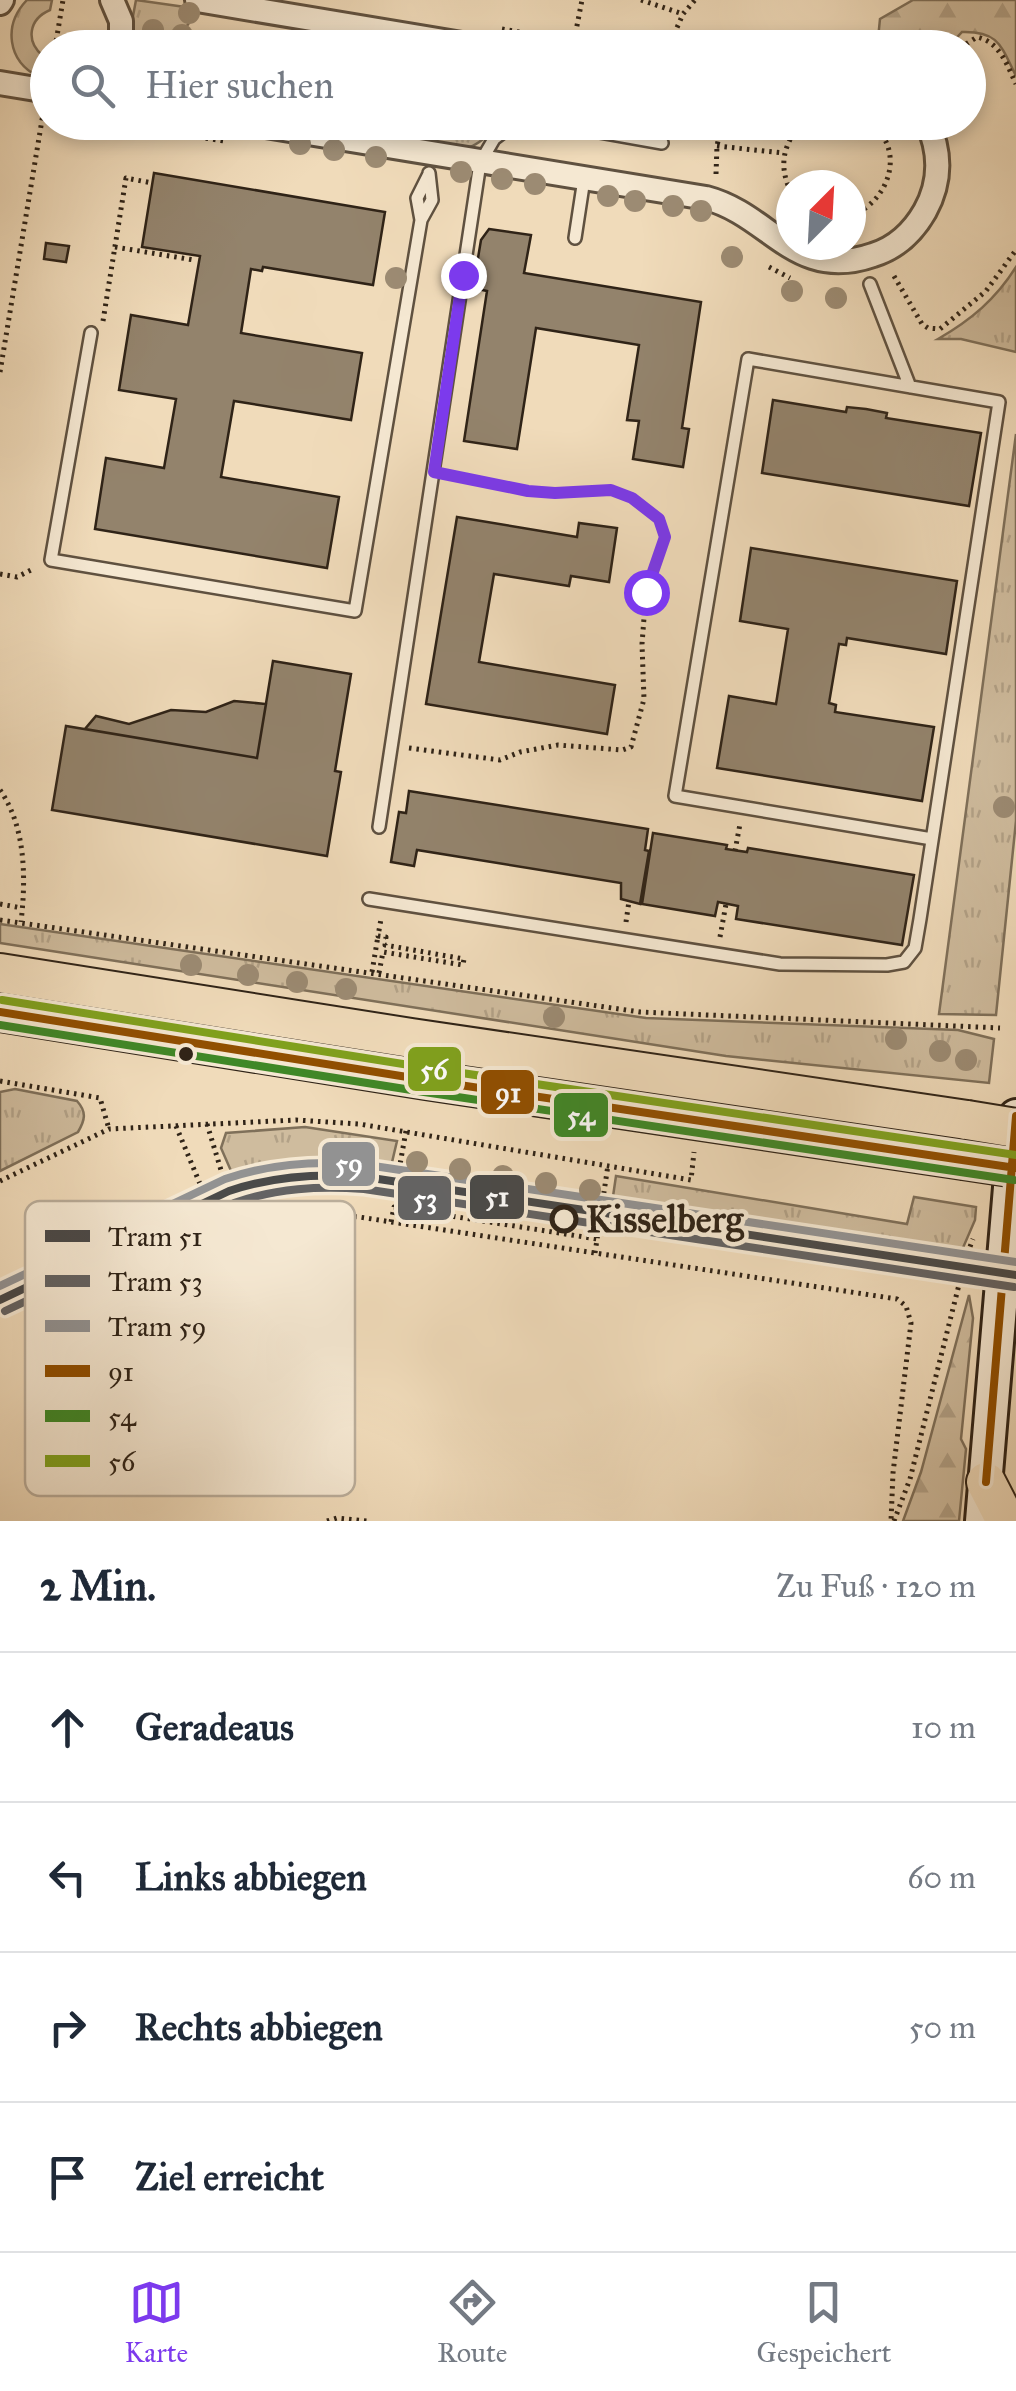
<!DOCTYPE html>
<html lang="de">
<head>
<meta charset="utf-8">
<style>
  body { margin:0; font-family:"IM FELL Great Primer",serif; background:#f2f2f3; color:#1f2937 }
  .compass { position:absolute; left:776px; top:170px; width:90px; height:90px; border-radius:50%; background:#fff; box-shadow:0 5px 15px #0003; rotate:24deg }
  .stop { position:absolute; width:30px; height:30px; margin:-22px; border:8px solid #7c3aed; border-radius:50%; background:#fff }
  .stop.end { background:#7c3aed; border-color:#fff; box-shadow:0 2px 10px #0008 }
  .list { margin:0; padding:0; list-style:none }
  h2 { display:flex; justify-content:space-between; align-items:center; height:130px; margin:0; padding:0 40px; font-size:42px }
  h2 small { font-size:32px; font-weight:400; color:#747a83 }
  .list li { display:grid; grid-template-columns:65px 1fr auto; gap:30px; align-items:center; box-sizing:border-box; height:150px; padding:0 40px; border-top:2px solid #e0e1e3 }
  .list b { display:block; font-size:38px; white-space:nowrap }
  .list em { font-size:32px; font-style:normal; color:#747a83 }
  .icon { flex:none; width:55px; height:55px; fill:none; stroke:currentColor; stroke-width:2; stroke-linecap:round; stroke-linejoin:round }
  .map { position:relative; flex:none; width:1016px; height:1521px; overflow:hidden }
  .search { position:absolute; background:#fff; box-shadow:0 5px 15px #0003; left:30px; right:30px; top:30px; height:110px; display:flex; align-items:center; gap:25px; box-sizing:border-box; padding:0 35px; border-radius:55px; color:#747a83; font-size:38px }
  .sheet { height:730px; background:#fff }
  nav { display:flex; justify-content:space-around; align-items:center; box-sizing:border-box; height:140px; border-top:2px solid #e0e1e3; background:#fff; font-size:28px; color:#747a83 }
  nav a { display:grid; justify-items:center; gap:5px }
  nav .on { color:#7c3aed }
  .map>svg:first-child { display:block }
  .grass { fill:url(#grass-tufts); stroke:#7f705a; stroke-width:2.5 }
  .forest { fill:url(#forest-firs); stroke:#7f705a; stroke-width:2.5 }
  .building { fill:#93836c; stroke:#2f2317; stroke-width:2.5 }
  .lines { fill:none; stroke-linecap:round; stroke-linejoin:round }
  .service-casing { stroke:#5f5140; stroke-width:16 }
  .minor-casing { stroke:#5f5140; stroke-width:28 }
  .secondary-casing { stroke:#2f2317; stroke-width:38 }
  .trunk-casing { stroke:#2f2317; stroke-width:42 }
  .path { stroke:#2f2317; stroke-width:5; stroke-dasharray:2.5 5; stroke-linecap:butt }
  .service { stroke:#f5e8d2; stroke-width:11 }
  .minor { stroke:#f5e8d2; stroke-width:22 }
  .secondary { stroke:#f5e8d2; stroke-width:32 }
  .trunk { stroke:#f0dbba; stroke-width:38 }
  .trunk-bridge-casing { stroke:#2f2317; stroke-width:42; stroke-linecap:butt }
  .trunk-bridge { stroke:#f0dbba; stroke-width:38 }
  .bus-1-casing { stroke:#f5e8d2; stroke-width:15 }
  .bus-2-casing { stroke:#f5e8d2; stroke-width:15 }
  .bus-3-casing { stroke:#f5e8d2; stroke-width:15 }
  .bus-1 { stroke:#914f00; stroke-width:8 }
  .bus-2 { stroke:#3f8827; stroke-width:8 }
  .bus-3 { stroke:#80a11d; stroke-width:8 }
  .tram-1-casing { stroke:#f5e8d2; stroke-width:15 }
  .tram-2-casing { stroke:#f5e8d2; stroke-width:15 }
  .tram-3-casing { stroke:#f5e8d2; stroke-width:15 }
  .tram-1 { stroke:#4a4a49; stroke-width:8 }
  .tram-2 { stroke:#646363; stroke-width:8 }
  .tram-3 { stroke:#929292; stroke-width:8 }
  .tree { fill:#9c8b73 }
  .route { stroke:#7c3aed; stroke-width:12 }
  .bus-dot { fill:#2f2317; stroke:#f5e8d2; stroke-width:4 }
  .stop-dot { fill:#f5e8d2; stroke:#2f2317; stroke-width:5 }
  .labels { text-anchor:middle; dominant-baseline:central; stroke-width:9; stroke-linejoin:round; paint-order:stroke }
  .stop-label { font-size:38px; font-weight:bold; fill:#2f2317; stroke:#f5e8d2; text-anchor:start }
  .key { fill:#f5e8d2; stroke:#baad9a; stroke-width:2.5 }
  .key-label { font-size:28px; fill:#2f2317 }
  .line-badge { stroke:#f5e8d2; stroke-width:4 }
  .badge-label { font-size:28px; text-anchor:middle; font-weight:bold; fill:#fff }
</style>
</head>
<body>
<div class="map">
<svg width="1016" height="1521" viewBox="0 0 1016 1521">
  <defs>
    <pattern id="grass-tufts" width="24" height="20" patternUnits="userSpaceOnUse" patternTransform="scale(2.5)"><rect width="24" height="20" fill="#cfbc9e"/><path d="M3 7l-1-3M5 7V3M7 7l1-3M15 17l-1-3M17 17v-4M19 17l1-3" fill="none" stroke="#b2a187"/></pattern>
    <pattern id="forest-firs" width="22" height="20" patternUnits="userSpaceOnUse" patternTransform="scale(2.5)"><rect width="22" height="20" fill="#cfbc9e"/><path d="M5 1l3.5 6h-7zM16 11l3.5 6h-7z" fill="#b2a187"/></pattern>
  </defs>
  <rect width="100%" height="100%" fill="#f0dbba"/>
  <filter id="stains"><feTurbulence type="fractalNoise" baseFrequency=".002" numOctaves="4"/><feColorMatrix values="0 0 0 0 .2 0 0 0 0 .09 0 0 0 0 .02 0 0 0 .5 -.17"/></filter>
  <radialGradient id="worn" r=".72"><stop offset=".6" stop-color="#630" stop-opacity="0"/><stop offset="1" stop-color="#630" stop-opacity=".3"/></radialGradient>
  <path class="grass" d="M27 0H52L50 10C29 19 25 41 43 56L39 77C7 61 3 25 27 0Z
    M136 0 199 9 184 30 290 47 127 48Z
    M391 123H501C469 153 470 151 426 145L436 130Z
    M1016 267V352L961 339H938C971 320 996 299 1016 267Z
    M1016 434V821L996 1015 939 1014Z
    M0 924 646 1018 958 1030 994 1039 989 1083 726 1056 0 943Z
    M0 988 965 1137 964 1147 0 997Z
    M15 1089 77 1101C87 1112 85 1120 78 1132L0 1171V1092Z
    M305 1127 397 1141 389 1175C335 1163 288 1161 235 1180L221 1148 226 1133Z
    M616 1176 907 1224 914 1197 976 1207 975 1220 959 1257 611 1210Z"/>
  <path class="forest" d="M913 0H1016V76C1001 46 999 31 962 32L948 47H893L878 39 880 19Z
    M969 1295 973 1318 961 1439 966 1449 959 1521H903L921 1472Z"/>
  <path class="building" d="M154 173 385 212 373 285 263 267 262 271 251 269 241 333 362 353 351 420 234 401 221 477 339 497 327 568 95 529 106 458 164 468 176 399 119 390 131 315 188 325 200 256 142 247Z
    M489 229 531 235 524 273 701 302 682 428 689 429 683 467 633 459 639 421 627 420 639 345 536 328 517 449 464 441 487 291 473 288 481 240Z
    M46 243 69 246 66 262 44 259Z
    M773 400 846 412 847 407 866 409 887 413 886 418 981 433 969 506 762 473Z
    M457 517 577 537 579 523 617 528 609 582 571 576 569 586 494 574 479 662 615 685 607 734 426 704Z
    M751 548 957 581 946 654 847 638 846 645 839 644 829 703 836 705 835 712 934 727 922 801 717 768 729 696 776 704 788 629 740 621Z
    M273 661 351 674 335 771 341 772 327 856 52 810 66 726 257 758Z
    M234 701 266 704 257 758 85 729 96 716 129 724 171 710 206 712Z
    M409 791 648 829 645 850 649 851 640 904 621 899V883L417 850 414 866 391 862 399 812 406 813Z
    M653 833 727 845 726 849 747 852 748 848 914 875 902 945 736 919 738 906 718 902 715 916 642 904Z"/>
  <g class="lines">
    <g class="service-casing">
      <path id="service" d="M544 122 662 143
        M633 122 665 128
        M421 220 432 200 429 173
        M575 238 584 179
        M870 284 910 387
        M91 333 51 560 355 611 421 220 417 198 429 174
        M379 827 480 163 494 139 516 122
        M369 899 780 964 887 965 904 962 915 948 920 919 999 402 748 359 675 796 932 839"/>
    </g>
    <g class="minor-casing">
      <path id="minor" d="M112 0 121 21V48
        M197 0 486 48
        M0 3 2 0
        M0 83 48 91
        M241 122 706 198C771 215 795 282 873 255 896 248 913 232 925 211 941 182 941 152 927 122"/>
    </g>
    <g class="secondary-casing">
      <path id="secondary" d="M982 1521 1016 1116"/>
    </g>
    <g class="trunk-casing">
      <path id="trunk" d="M0 973 411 1038 967 1120
        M0 1012 426 1080 963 1160
        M986 1482 1006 1521"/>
    </g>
    <path class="path" d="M641 0 683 14
      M502 29 610 48
      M574 41 582 0
      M55 48 63 0
      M668 48 683 14 695 0
      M803 48 839 41 876 48
      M960 48 977 37C1000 42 1007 65 1016 84
      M102 122 224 141
      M717 146 783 153
      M716 174 717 146 722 122
      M791 192C778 166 783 143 803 122
      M851 216C889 201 907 151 870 122
      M115 247 194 260
      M769 267 790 278
      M894 276 922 324 928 328 940 329 986 291 1016 250
      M103 321 126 178 152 183
      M0 372 43 114
      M0 574 17 577 35 568
      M409 748 500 760 520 752 558 745 622 750 631 747 644 699 642 644 646 592 665 537 659 519 632 498 611 490 555 493 528 491 451 475
      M0 790C26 827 26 879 21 922
      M735 851 740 824
      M0 904 22 908
      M0 920 640 1012 1000 1028
      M626 922 629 901
      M720 937 726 904
      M372 972 378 936
      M379 973 383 952 463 965 464 959 385 945 386 937 378 936 381 919
      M0 1081 100 1098 109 1129
      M207 1124 224 1180 244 1228
      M176 1126 222 1237C267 1218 311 1214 359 1217L897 1299 906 1306 911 1323 893 1473 891 1521
      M406 1131 399 1170 603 1202
      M0 1181 109 1129 296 1120 359 1124 691 1180 694 1152
      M391 1222 394 1207 597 1239
      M595 1253 608 1165
      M327 1521 337 1518 367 1521
      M894 1521 910 1479 966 1257 973 1239"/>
    <use href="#service" class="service"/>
    <use href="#minor" class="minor"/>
    <use href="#secondary" class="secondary"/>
    <use href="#trunk" class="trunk"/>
    <g class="trunk-bridge-casing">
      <path id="trunk-bridge" d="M967 1120 1016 1128
        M963 1160 1016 1168"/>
    </g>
    <use href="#trunk-bridge" class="trunk-bridge"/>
    <g class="bus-1-casing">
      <path id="bus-1" d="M0 1012 426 1080 1016 1168
        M986 1482 1016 1116"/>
    </g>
    <g class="bus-2-casing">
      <path id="bus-2" d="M0 1025 424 1092 1014 1180"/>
    </g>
    <g class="bus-3-casing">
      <path id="bus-3" d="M2 1000 428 1068 1016 1155"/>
    </g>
    <use href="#bus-1" class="bus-1"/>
    <use href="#bus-2" class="bus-2"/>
    <use href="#bus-3" class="bus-3"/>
    <g class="tram-1-casing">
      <path id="tram-1" d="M0 1300 229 1191C274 1176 318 1173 365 1177L1016 1275"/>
    </g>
    <g class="tram-2-casing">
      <path id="tram-2" d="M5 1311 234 1203C277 1188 318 1186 364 1189L1014 1287"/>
    </g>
    <g class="tram-3-casing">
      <path id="tram-3" d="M0 1286 225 1179C272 1163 318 1160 367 1165L1016 1262"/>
    </g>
    <use href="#tram-1" class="tram-1"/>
    <use href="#tram-2" class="tram-2"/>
    <use href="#tram-3" class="tram-3"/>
  </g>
  <g class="tree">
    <circle cx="189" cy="13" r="11"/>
    <circle cx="153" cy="30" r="11"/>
    <circle cx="182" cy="35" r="11"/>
    <circle cx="300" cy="144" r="11"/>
    <circle cx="334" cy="150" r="11"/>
    <circle cx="376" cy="157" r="11"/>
    <circle cx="461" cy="172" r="11"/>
    <circle cx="502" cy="179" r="11"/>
    <circle cx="535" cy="184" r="11"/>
    <circle cx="608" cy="196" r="11"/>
    <circle cx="635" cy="201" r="11"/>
    <circle cx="673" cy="206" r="11"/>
    <circle cx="701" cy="211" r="11"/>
    <circle cx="732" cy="257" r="11"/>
    <circle cx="396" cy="278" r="11"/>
    <circle cx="792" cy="291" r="11"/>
    <circle cx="836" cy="298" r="11"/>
    <circle cx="1004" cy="807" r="11"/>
    <circle cx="191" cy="965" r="11"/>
    <circle cx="248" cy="975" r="11"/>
    <circle cx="297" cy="982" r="11"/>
    <circle cx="346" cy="989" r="11"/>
    <circle cx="554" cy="1017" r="11"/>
    <circle cx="896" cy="1039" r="11"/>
    <circle cx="940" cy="1051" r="11"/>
    <circle cx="966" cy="1060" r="11"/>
    <circle cx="417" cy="1162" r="11"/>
    <circle cx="460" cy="1169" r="11"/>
    <circle cx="503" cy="1176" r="11"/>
    <circle cx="546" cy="1183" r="11"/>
    <circle cx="590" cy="1190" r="11"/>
  </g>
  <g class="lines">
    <path class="route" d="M463 275 434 472 528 491 555 493 611 490 632 498 659 519 665 537 646 592"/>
  </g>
  <circle class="bus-dot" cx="186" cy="1054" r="9"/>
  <circle class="stop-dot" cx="564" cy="1219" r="12"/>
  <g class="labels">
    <g class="stop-label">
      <text x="586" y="1219">Kisselberg</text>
    </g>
  </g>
  <rect x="25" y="1201" width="330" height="295" rx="15" class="key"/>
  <rect x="45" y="1230" width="45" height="12" fill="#4a4a49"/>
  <rect x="45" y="1275" width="45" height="12" fill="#646363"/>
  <rect x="45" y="1320" width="45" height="12" fill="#929292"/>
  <rect x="45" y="1365" width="45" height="12" fill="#914f00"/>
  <rect x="45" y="1410" width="45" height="12" fill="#3f8827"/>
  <rect x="45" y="1455" width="45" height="12" fill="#80a11d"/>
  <g class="key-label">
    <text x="108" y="1246">Tram 51</text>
    <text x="108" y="1291">Tram 53</text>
    <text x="108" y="1336">Tram 59</text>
    <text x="108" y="1381">91</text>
    <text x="108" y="1426">54</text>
    <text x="108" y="1471">56</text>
  </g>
  <g class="line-badge">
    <rect x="406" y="1045" width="57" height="48" rx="10" fill="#80a11d"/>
    <rect x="479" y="1068" width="57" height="48" rx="10" fill="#914f00"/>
    <rect x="552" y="1091" width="58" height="48" rx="10" fill="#3f8827"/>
    <rect x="320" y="1140" width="57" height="48" rx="10" fill="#929292"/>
    <rect x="468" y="1173" width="58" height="48" rx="10" fill="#4a4a49"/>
    <rect x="396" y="1174" width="57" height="48" rx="10" fill="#646363"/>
  </g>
  <g class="badge-label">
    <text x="434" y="1079">56</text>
    <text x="508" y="1102">91</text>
    <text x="581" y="1125">54</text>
    <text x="349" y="1173">59</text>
    <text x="497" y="1206">51</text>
    <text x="425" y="1208">53</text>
  </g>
  <rect width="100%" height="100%" filter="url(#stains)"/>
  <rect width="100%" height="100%" fill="url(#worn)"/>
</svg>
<svg class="compass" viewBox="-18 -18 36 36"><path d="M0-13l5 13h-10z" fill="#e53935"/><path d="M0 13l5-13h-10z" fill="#747a83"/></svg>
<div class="stop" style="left:646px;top:592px"></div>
<div class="stop end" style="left:463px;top:275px"></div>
<div class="search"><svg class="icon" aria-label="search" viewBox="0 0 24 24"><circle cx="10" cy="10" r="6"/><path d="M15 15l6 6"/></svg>Hier suchen</div>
</div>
<section class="sheet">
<h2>2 Min.<small>Zu Fuß · 120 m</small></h2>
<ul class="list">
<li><svg class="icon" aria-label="ahead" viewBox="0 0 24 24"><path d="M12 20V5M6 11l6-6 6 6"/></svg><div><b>Geradeaus</b></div><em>10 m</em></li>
<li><svg class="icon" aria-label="left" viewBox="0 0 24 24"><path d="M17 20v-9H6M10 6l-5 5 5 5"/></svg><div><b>Links abbiegen</b></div><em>60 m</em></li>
<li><svg class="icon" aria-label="right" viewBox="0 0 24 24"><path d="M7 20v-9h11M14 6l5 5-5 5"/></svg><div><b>Rechts abbiegen</b></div><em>50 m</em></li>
<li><svg class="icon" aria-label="arrive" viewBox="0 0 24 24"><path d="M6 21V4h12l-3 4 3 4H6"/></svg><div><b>Ziel erreicht</b></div></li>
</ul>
</section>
<nav>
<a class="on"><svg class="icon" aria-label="map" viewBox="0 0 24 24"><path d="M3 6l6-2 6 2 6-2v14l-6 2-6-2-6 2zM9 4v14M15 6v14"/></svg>Karte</a>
<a><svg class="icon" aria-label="directions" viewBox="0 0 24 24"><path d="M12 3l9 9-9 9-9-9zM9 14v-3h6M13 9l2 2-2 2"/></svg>Route</a>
<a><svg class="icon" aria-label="saved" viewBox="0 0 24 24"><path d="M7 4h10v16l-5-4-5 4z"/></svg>Gespeichert</a>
</nav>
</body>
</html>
